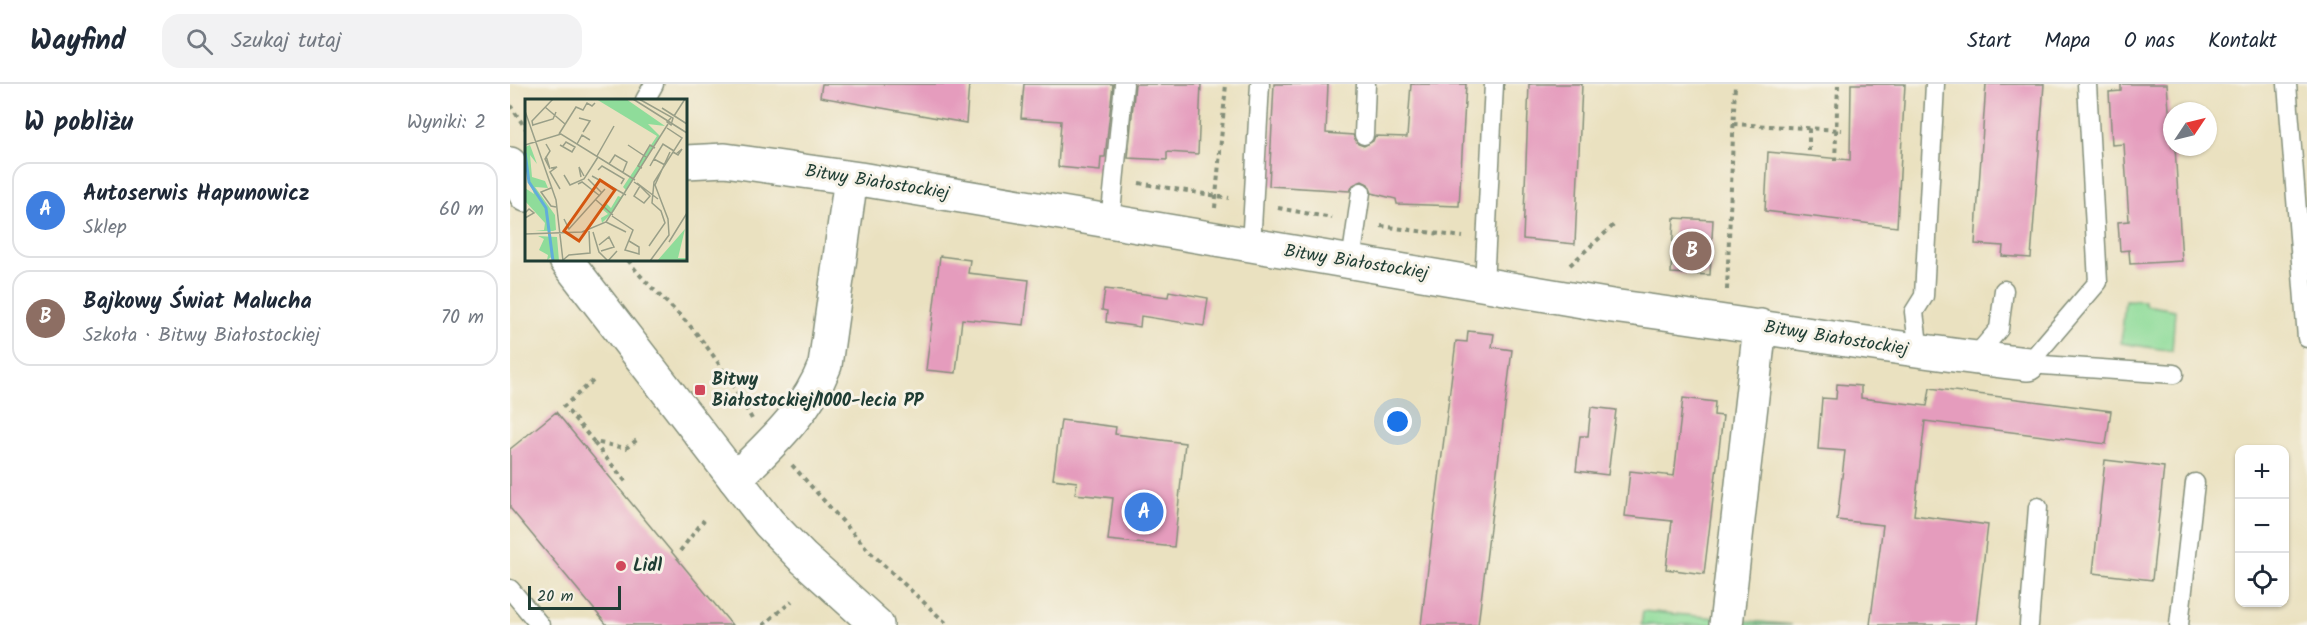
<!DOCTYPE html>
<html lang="pl">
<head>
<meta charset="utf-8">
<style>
  body { margin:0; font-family:Kalam,sans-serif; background:#f2f2f3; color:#1f2937 }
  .controls { position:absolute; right:18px; bottom:18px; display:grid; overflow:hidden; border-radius:12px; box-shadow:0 2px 4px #0004 }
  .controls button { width:54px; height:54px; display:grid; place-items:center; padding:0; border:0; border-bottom:2px solid #e0e1e3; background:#fff; color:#1f2937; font:30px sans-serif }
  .compass { position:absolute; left:1653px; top:18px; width:54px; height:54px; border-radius:50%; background:#fff; box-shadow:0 2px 4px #0004; rotate:55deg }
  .scale { position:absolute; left:18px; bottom:15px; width:93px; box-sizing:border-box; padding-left:6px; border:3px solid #1f3d34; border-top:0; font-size:16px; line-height:21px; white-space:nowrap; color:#1f3d34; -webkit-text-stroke:4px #f7f3e8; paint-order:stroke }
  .you { position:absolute; left:888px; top:338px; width:21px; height:21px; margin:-15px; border:4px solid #fff; border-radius:50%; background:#1a73e8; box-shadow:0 0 0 9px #1a73e833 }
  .badge { display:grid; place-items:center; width:39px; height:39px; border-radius:50%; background:#0f766e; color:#fff; font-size:20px; font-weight:700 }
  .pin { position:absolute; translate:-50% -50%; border:3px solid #fff; box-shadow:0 2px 6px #0006 }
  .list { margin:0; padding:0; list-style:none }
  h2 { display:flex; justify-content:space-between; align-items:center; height:78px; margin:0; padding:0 24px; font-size:26px }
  h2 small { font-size:20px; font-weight:400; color:#747a83 }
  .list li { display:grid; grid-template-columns:39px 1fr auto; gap:18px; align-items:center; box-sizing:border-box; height:96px; margin:0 12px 12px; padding:0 12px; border:2px solid #e0e1e3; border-radius:18px }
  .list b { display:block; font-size:22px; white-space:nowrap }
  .list p { margin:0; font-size:20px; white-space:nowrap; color:#747a83 }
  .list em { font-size:20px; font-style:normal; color:#747a83 }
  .icon { flex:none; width:33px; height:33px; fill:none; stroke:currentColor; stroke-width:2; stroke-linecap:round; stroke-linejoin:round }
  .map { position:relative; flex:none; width:1797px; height:541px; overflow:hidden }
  header { display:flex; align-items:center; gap:36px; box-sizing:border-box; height:84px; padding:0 30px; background:#fff; border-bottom:2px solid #e0e1e3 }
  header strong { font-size:28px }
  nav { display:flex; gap:33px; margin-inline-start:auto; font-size:21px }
  .search { width:420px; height:54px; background:#f2f2f3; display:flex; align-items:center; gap:15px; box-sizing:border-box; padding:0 21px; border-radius:18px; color:#747a83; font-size:22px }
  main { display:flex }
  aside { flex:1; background:#fff }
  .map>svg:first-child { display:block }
  .green { fill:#8fdc9a; stroke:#578c67; stroke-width:1.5 }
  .building { fill:#e59cbd }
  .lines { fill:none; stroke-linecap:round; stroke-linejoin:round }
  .lane-casing { stroke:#848f7a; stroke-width:21 }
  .street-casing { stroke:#848f7a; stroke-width:36 }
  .secondary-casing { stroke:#848f7a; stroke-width:36 }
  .path { stroke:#848f7a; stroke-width:4; stroke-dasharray:4.5 4.5; stroke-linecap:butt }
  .lane { stroke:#fff; stroke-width:18 }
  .street { stroke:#fff; stroke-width:33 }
  .secondary { stroke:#fff; stroke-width:33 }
  .poi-dot { fill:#d1495b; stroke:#f7f3e8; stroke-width:2 }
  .labels { text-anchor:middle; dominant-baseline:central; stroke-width:6; stroke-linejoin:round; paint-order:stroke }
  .street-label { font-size:18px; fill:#1f3d34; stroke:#f7f3e8 }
  .poi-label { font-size:18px; font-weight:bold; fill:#1f3d34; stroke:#f7f3e8; text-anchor:start }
  .inset-river { fill:none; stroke:#62adda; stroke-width:3 }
  .inset-road { fill:none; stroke:#999f88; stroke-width:1.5 }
  .view { fill:#d45610; fill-opacity:0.15; stroke:#d45610; stroke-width:3 }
  .inset-edge { fill:none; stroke:#1f3d34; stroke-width:3 }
</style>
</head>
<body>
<header>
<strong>Wayfind</strong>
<div class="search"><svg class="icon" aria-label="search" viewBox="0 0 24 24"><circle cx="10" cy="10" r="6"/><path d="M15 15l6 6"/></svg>Szukaj tutaj</div>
<nav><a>Start</a><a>Mapa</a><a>O nas</a><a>Kontakt</a></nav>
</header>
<main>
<aside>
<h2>W pobliżu<small>Wyniki: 2</small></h2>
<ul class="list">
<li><span class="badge" style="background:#3f7fe0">A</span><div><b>Autoserwis Hapunowicz</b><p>Sklep</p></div><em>60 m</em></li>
<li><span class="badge" style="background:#8d6e63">B</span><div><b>Bajkowy Świat Malucha</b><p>Szkoła · Bitwy Białostockiej</p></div><em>70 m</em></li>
</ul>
</aside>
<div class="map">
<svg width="1797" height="541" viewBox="0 0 1797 541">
  <rect width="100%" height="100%" fill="#f7f3e8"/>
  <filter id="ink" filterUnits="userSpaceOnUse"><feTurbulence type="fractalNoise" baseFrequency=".0167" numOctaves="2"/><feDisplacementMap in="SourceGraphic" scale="12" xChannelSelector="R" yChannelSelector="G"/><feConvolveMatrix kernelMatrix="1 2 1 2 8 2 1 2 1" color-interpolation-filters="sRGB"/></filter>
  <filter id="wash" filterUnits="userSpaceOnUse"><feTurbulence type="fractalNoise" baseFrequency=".008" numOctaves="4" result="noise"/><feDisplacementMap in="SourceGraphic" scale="24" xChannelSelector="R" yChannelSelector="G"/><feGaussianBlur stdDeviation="1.35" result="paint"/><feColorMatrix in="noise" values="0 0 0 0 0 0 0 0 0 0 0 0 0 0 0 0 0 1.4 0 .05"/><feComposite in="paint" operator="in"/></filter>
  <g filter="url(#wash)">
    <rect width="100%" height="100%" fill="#eae1c0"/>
    <path class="green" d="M1615 216 1635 217V221L1665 226 1662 267 1611 259Z
      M1133 527 1282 541H1131Z"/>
    <g id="blocks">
      <path class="building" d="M312 0H459L456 39 310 13Z
        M514 0H603L595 73H591L590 87 548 83 551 37 511 34Z
        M625 0H691L688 70 657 68V76L618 74Z
        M764 0H818L816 49 843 51 848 60 854 62 863 57 865 52 897 53 901 0H956L949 122 887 120 886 115 862 109 858 100 852 97 843 101 840 107 759 102Z
        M1019 0H1072L1065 160 1013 155Z
        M1341 0H1395L1387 143 1255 127 1258 68 1340 76Z
        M1476 0H1534L1521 174 1492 172 1493 162 1465 160Z
        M1611 0H1657L1662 63H1665L1672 177 1620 180 1619 166 1610 167 1608 138 1619 137 1614 60 1602 61 1599 8 1611 7Z
        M1164 134 1203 136 1200 191 1161 189Z
        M430 172 460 176 458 189 519 196 514 241 452 235 446 289 416 286Z
        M595 205 658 213 659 207 698 214 694 242 631 232 630 243 596 238 597 227 592 226Z
        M958 247 984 250 982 263 1002 266 968 541H911L946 257 957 258Z
        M1327 300 1351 302V314L1417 322 1420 304 1601 327 1596 360 1415 337 1404 431 1478 441 1466 541H1360L1373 441 1327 436 1335 367 1308 365 1312 314 1326 315Z
        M1173 314 1205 318 1204 331 1213 332 1194 490 1156 485 1162 437 1115 432 1120 387 1164 392Z
        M1081 323 1106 326 1098 391 1066 387 1070 352H1078Z
        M46 328 222 541H97L0 424V365Z
        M551 336 606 343 605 350 675 359 664 463 598 456 603 414 565 410 567 398 543 395Z
        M1595 376 1654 383 1642 496 1583 489Z"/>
    </g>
  </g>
  <g filter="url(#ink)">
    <use href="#blocks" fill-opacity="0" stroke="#848f7a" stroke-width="1.5"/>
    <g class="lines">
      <g class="lane-casing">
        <path id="lane" d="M1777 0 1797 254
          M135 16 144 0
          M854 51 856 0
          M600 138 614 0
          M741 162 750 0
          M841 178 851 108
          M974 201 984 0
          M1409 268 1404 228 1414 212 1425 0
          M1464 274 1489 245 1494 206
          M1518 280 1588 198 1577 0
          M1518 280 1664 290
          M0 505 30 541
          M1519 541 1528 423
          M1669 541 1685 399"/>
      </g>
      <g class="street-casing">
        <path id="street" d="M176 78 215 76 350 95 1102 222C1241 240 1379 265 1518 280
          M225 395C261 360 297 328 315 281L341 94
          M1216 541 1250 242"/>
      </g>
      <g class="secondary-casing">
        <path id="secondary" d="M0 80 16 111
          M56 176 259 439 292 473 367 541"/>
      </g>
      <path class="path" d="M0 21 16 45
        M1223 40 1332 46
        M1299 67V44
        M1325 77 1328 1
        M629 99 719 114
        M705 124 716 0
        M768 124 822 134
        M871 142 953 153
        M118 176C136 201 160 220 181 243 205 271 224 302 242 335
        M1060 181 1105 140
        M1217 206 1225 0
        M83 297 54 322 84 358 116 364 127 356
        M84 359 116 398
        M282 381 361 469 438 541
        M170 467 194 436
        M253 541 282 517"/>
      <use href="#lane" class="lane"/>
      <use href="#street" class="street"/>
      <use href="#secondary" class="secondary"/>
    </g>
  </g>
  <g class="poi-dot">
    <rect x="184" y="300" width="12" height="12" rx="3"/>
    <circle cx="111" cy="482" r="6"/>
  </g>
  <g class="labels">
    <g class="street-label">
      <text transform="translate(367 99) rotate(9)">Bitwy Białostockiej</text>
      <text transform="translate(846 179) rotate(9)">Bitwy Białostockiej</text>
      <text transform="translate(1326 255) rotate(9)">Bitwy Białostockiej</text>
    </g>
    <g class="poi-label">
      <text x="202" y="296">Bitwy<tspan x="202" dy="21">Białostockiej/1000-lecia PP</tspan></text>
      <text x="123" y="482">Lidl</text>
    </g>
  </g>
  <g transform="translate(15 15)">
    <rect width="162" height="162" fill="#eae1c0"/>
    <path d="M71 0H101L140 27 123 25 135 37 89 112 77 124 76 119 83 115 77 110 81 104 86 109 93 97 96 98 101 91 98 88 132 37ZM5 46 12 65 5 56 7 78 20 82 23 89 10 88 30 116 31 131 28 132H10L19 131 20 124 0 102V89L9 95 0 67V48ZM160 130 153 159H162V162H132ZM13 137 32 138 34 162H28V157L22 161 23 156 14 151 19 140Z" fill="#8fdc9a"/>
    <path class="inset-river" d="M0 54 4 83 21 109 28 162"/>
    <path class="inset-road" d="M108 0 162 34M114 0 148 19 146 26 142 23 146 19M20 8 40 25M137 9 162 25M0 12 31 101 38 162M149 17 160 0M54 19 65 22 58 33M8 26 28 20 31 13M8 27 7 22 28 0M34 35 51 8 58 11 62 4 67 7 70 4M21 45 25 52 20 60 25 70 21 57M52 45 57 36 65 41M0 46 36 35 110 81M35 46 47 53 50 48 41 43 38 47M103 46 121 58M148 53 153 56 157 50 151 55M72 57 89 27M129 60 138 45 149 52M84 65 90 56 102 63 98 73M125 67 129 60 140 66M26 69 32 68 25 73 35 90M117 69 113 67 119 56 125 46 130 49M73 71 77 67 99 80 96 85M39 76 45 86 59 80 73 58M67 77 101 96M56 78 54 68 59 77M63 80 77 94M109 83 115 87 109 97 119 104 125 97 115 87M112 84 133 100M53 85 57 83 75 97M26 89 16 93 26 107 31 108M71 101 88 116M0 114 4 110 9 114 0 119M87 117 108 131 100 151 114 155V148L104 142M39 120 44 130 80 90M81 123 101 133M68 133 74 153 83 162 92 152M0 135 57 133 81 123 143 25M144 143 162 114M74 146 84 138 89 148 76 152M124 147 140 124 136 112 127 104 129 83 157 39 142 29M38 161 44 156 65 154 64 132M125 162 144 136 143 120 130 86 145 53"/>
    <path class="view" d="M75 81 90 91 54 142 39 132Z"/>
    <rect width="162" height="162" class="inset-edge"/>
  </g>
</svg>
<div class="controls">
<button>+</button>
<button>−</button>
<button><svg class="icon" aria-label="locate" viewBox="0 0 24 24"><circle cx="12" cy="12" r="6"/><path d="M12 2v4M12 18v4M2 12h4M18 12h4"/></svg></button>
</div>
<svg class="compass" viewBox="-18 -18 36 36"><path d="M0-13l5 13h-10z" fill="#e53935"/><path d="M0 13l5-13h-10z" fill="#747a83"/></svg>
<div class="scale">20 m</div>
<div class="you"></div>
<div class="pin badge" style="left:634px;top:428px;background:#3f7fe0">A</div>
<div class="pin badge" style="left:1182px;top:167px;background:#8d6e63">B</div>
</div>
</main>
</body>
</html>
